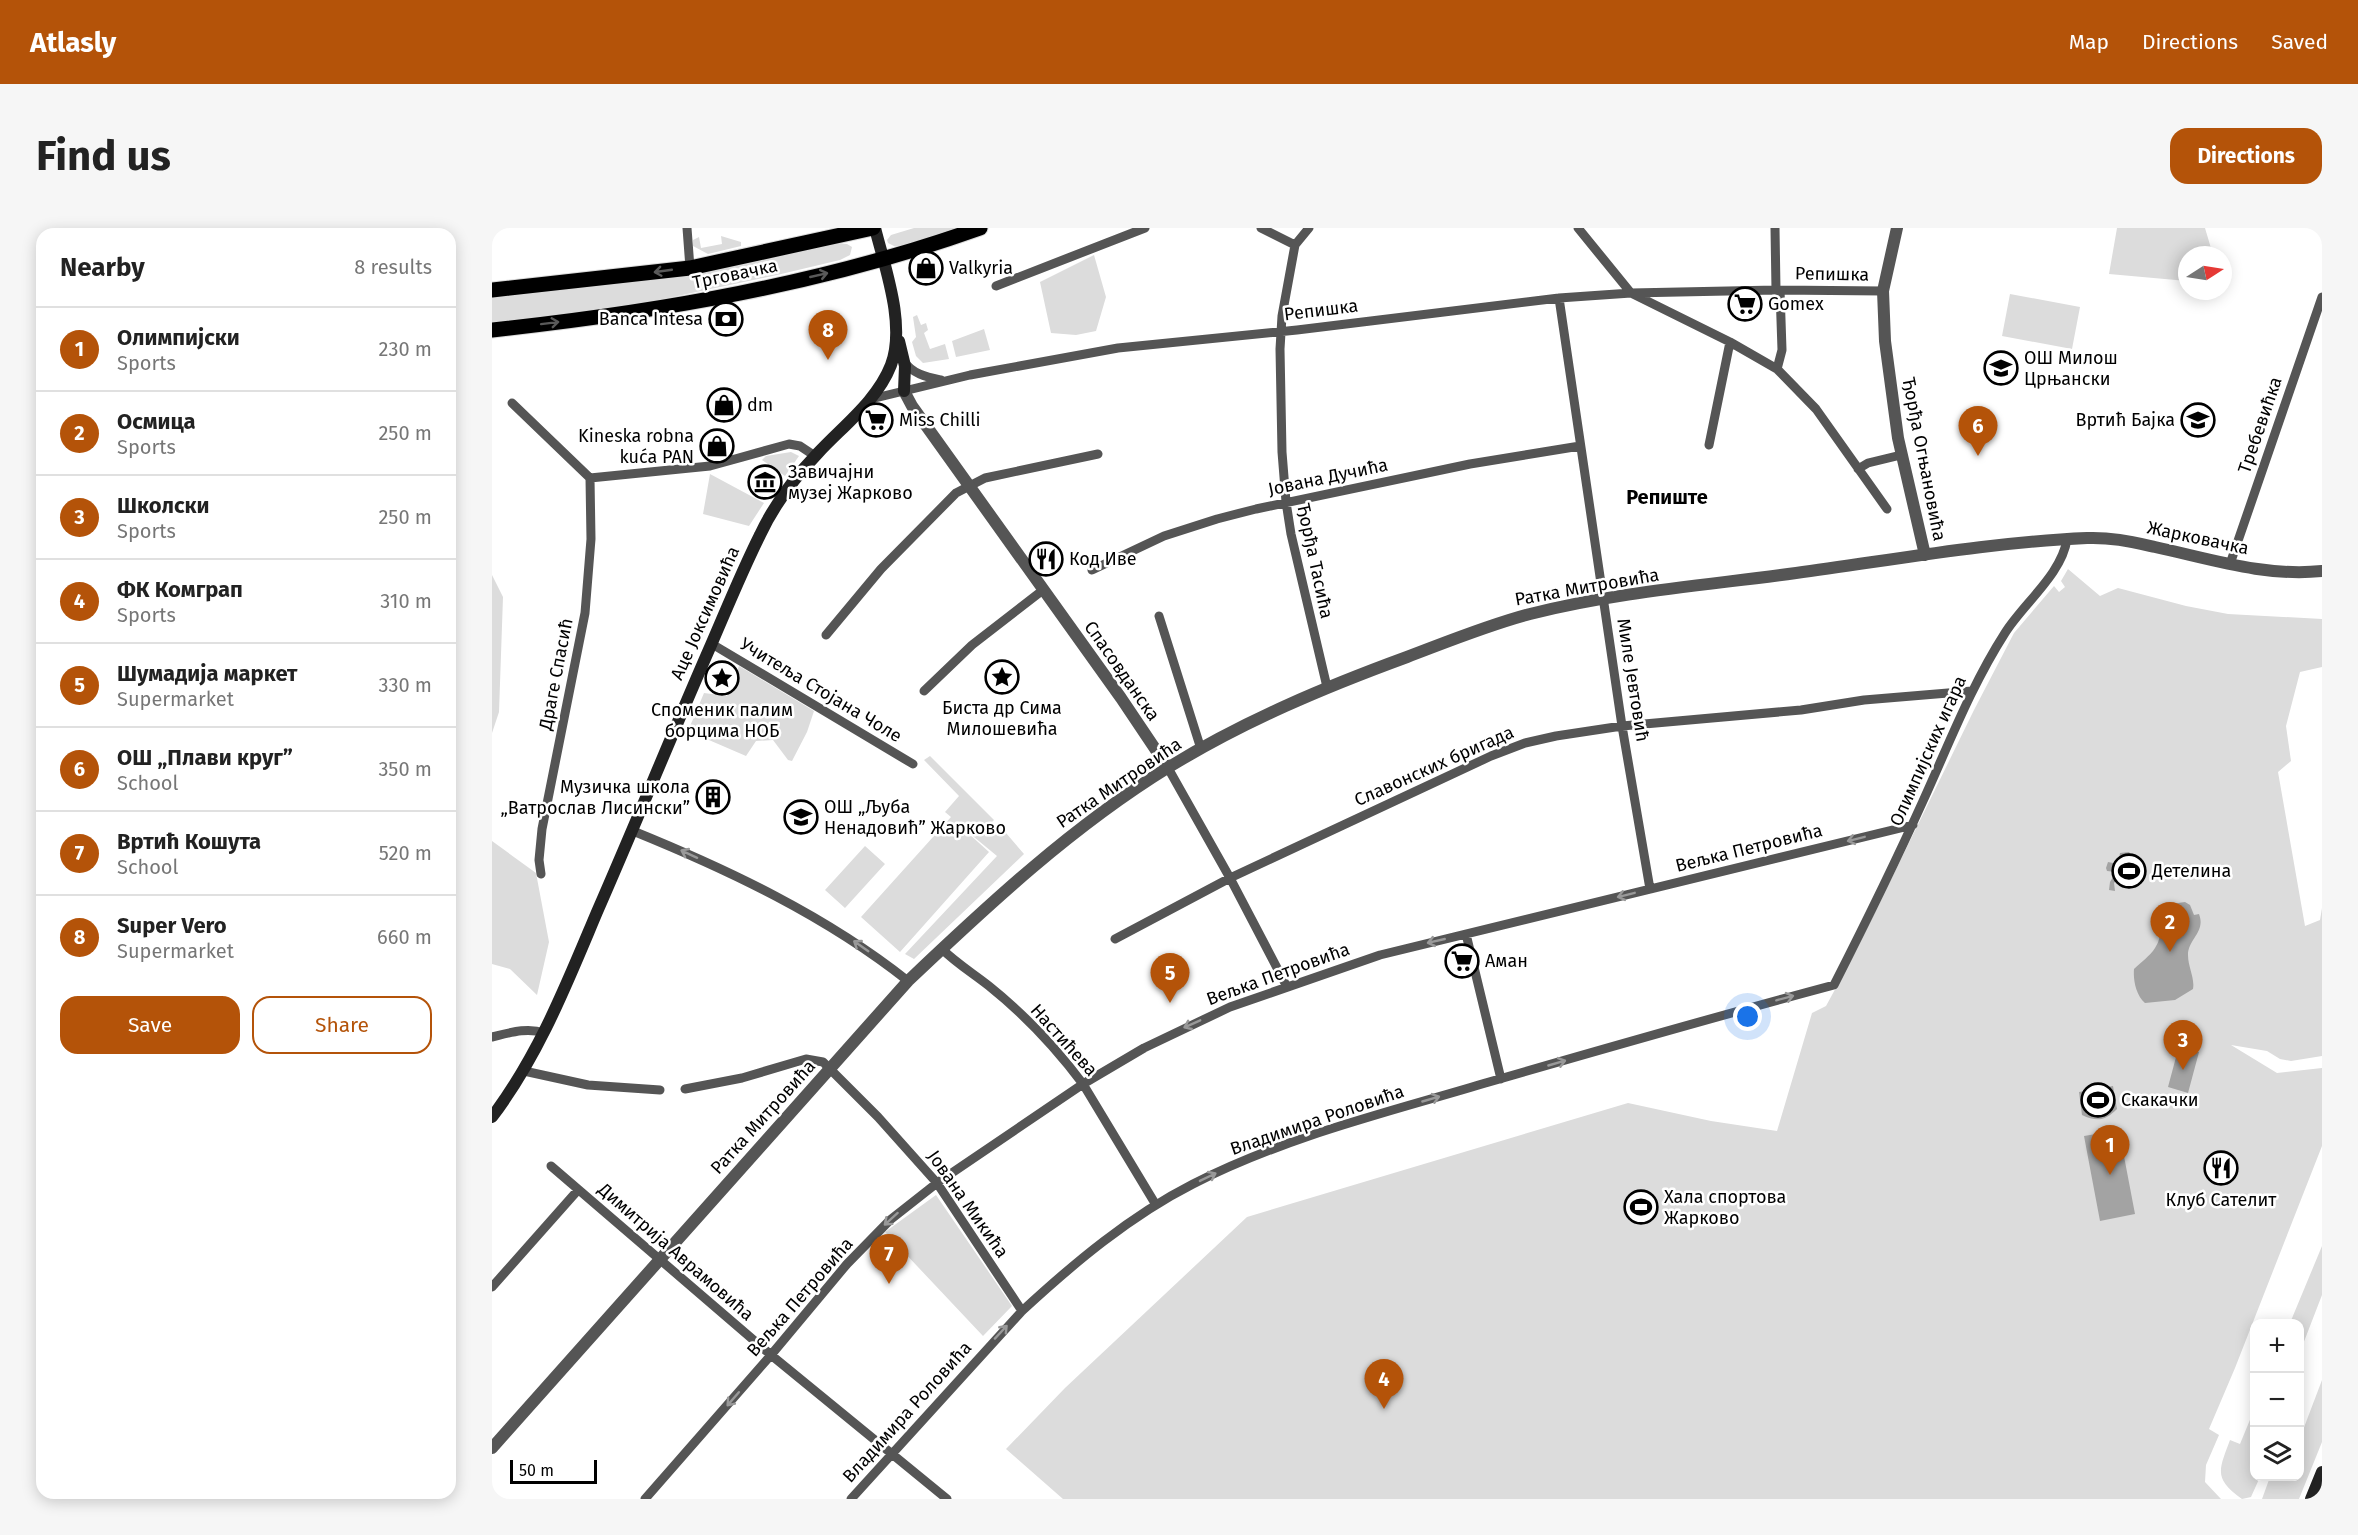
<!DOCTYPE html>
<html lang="en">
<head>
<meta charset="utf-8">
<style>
  body { margin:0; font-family:"Fira Sans",sans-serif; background:#f6f6f6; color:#222 }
  .controls { position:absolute; right:18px; bottom:18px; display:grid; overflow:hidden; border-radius:12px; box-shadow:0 3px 15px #0003 }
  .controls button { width:54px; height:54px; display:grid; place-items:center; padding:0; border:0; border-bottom:2px solid #e0e0e0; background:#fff; color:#222; font:30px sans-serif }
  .compass { position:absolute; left:1686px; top:18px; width:54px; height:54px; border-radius:50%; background:#fff; box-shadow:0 3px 15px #0003; rotate:78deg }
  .scale { position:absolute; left:18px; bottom:15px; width:87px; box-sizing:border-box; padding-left:6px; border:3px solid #000; border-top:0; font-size:16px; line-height:21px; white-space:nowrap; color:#000; -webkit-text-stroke:4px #fff; paint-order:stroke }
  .you { position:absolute; left:1256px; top:789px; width:21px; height:21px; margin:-15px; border:4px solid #fff; border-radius:50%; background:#1a73e8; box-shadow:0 0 0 9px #1a73e833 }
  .badge { display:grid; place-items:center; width:39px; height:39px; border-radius:50%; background:#b45309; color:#fff; font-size:20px; font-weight:700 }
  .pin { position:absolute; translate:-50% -50px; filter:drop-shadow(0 2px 3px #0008) }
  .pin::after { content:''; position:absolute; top:32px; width:21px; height:18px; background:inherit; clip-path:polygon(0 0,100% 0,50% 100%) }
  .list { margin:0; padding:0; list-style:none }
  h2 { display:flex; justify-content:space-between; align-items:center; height:78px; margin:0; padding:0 24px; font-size:26px }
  h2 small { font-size:20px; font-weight:400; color:#767676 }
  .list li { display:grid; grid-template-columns:39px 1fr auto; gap:18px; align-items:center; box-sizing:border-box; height:84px; padding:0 24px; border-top:2px solid #e0e0e0 }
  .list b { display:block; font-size:22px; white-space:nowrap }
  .list p { margin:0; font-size:20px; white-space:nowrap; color:#767676 }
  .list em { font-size:20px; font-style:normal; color:#767676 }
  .actions { display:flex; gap:12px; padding:18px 24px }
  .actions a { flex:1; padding:14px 0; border:2px solid #b45309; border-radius:18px; text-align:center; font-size:21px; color:#b45309 }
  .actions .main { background:#b45309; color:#fff }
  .icon { flex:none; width:33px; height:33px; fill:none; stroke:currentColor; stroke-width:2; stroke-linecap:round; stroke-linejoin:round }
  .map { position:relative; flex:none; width:1830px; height:1271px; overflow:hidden; border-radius:18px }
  header { display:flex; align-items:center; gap:36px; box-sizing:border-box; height:84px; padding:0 30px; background:#b45309; color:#fff }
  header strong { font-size:28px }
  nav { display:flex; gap:33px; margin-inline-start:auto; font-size:21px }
  .intro { display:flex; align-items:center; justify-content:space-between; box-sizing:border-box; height:144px; padding:0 36px }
  h1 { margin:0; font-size:42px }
  .button { padding:15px 27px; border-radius:18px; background:#b45309; color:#fff; font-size:21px; font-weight:700 }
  main { display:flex; gap:36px; padding:0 36px }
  aside { flex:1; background:#fff; border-radius:18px; box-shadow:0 3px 15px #0003 }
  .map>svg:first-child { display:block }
  .green { fill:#dcdcdc }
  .water { fill:#a3a3a3 }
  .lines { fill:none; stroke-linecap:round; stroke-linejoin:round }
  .primary-casing { stroke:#dbdbdb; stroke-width:17 }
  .minor { stroke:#555; stroke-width:9 }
  .tertiary { stroke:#555; stroke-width:12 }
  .secondary { stroke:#222; stroke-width:12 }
  .primary { stroke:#000; stroke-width:15 }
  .oneway { stroke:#595959 }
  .oneway2 { stroke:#999 }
  .labels { text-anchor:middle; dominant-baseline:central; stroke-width:5; stroke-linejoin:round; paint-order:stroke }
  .poi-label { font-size:18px; fill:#000; stroke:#fff; text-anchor:start }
  .street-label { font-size:18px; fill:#000; stroke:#fff }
  .neighbourhood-label { font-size:20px; font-weight:bold; fill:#000; stroke:#fff }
</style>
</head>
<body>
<header>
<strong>Atlasly</strong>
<nav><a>Map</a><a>Directions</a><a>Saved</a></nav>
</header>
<div class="intro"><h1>Find us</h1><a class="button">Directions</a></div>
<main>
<aside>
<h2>Nearby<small>8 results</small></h2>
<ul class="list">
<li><span class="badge">1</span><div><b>Олимпијски</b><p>Sports</p></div><em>230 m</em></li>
<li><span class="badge">2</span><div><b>Осмица</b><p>Sports</p></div><em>250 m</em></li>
<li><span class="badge">3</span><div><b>Школски</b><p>Sports</p></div><em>250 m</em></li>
<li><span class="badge">4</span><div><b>ФК Комграп</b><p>Sports</p></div><em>310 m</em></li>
<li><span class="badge">5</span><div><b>Шумадија маркет</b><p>Supermarket</p></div><em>330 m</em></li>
<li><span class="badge">6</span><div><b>ОШ „Плави круг”</b><p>School</p></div><em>350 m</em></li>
<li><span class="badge">7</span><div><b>Вртић Кошута</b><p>School</p></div><em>520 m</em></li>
<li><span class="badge">8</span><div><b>Super Vero</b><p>Supermarket</p></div><em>660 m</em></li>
</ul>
<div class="actions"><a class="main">Save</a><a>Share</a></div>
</aside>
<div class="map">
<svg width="1830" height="1271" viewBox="0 0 1830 1271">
  <rect width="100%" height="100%" fill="#fff"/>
  <path class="green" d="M422 0H467L410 18H402L396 15 395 12 399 7Z
    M1625 0H1713L1721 27H1695V53L1617 46Z
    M229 8 249 14V18L216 26 201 18V12L207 9 209 20 230 16Z
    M344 15 355 16 360 19 358 27 348 32 285 47 157 74 65 88 0 94V69L161 52 282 30Z
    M602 27 614 69 604 103 584 107 559 105 548 54Z
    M1518 66 1588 79 1580 121 1510 108Z
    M425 87 429 97 434 95 436 102 432 105 438 121 453 116 457 131 431 135 424 128 420 114 424 109 421 89Z
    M492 101 498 122 464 129 460 113Z
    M299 224 307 228 293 248 270 232 274 228Z
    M218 246 272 275 257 298 211 286Z
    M1576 341 1608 368 1626 360 1694 378 1736 386 1830 391V439L1808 444 1794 498 1799 533 1786 544 1813 698 1828 692 1830 680V828L1799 833 1788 831 1775 823 1739 817 1785 845 1830 840V918L1743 1140 1717 1201 1727 1207 1714 1237 1713 1254 1729 1271H571L514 1221 573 1160 755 989 1136 875 1219 893 1285 903 1320 785 1334 778 1365 721 1482 482 1522 405 1562 358 1567 364 1573 359 1569 353Z
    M0 347 11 369 7 484 0 505Z
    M247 438 322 483 315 504 300 533 296 532 281 512 264 513 254 528 196 503 212 465 235 468Z
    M438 528 502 592 499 595 503 601 508 598 532 626 422 731 413 726 505 628 465 595 497 624 408 724 369 689 459 589 453 584 467 568 432 532Z
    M0 613 44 645 57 714 45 767 18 741 0 736Z
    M373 618 393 636 353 680 333 662Z
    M444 967 520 1078 491 1108 393 1004Z
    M1830 1018V1067L1808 1124V1096L1798 1095Z
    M1830 1152V1214L1807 1271H1770L1778 1249 1808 1248V1210Z
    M1762 1182V1248L1768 1249 1759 1269 1750 1271C1721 1250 1727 1242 1738 1212L1748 1216Z"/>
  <path class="water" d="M1637 624 1640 628 1638 638 1648 639 1649 651 1646 655 1639 656 1632 649H1627L1622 655 1623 663 1617 662 1618 654 1624 644 1615 643 1614 640 1616 634 1626 636 1628 625Z
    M1693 674 1698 677 1702 687 1707 686C1714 704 1696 711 1696 727 1696 739 1703 750 1701 761L1683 772 1653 775C1644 767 1641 752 1642 741 1649 734 1658 728 1663 720 1677 702 1654 678 1693 674Z
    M1687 818 1707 824 1696 865 1676 859Z
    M1621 858 1625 881C1613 893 1605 894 1590 887L1587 864Z
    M1627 902 1643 986 1608 993 1592 908Z"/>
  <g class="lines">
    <g class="primary-casing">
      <path id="primary" d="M0 62 198 40 381 0
        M0 102C166 84 331 56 488 0"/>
    </g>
    <path class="minor" d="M195 0 198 40
      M769 0 803 17
      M817 0 803 17 790 88 788 121 790 224 794 274 799 306 835 459
      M1086 0 1139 65 1238 114 1285 141 1324 181 1395 281
      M1283 0 1284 62
      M504 58 653 0
      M1067 70 1130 498 1158 661
      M412 133C420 146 435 149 449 152
      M1285 141 1290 122 1288 62
      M379 171 478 147 626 120 805 102 1067 70 1139 65 1284 62 1391 63
      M20 175 98 250 99 311 93 385 50 601 47 632 49 646
      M1217 217 1238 114
      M1366 241 1376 235 1409 227
      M98 250 218 238 297 216 308 218 323 228
      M1738 336 1830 69
      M600 342 672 308 725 291 764 281 978 236 1088 218
      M667 388 709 521
      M334 407 389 341 464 265 493 250 606 226
      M220 416 421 536
      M432 463 480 417 551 362
      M676 540 738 650 795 759
      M141 603C237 642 334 688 416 753
      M974 706 1009 851
      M623 711 738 650 999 528 1033 515 1064 508 1130 498 1309 482 1372 472 1480 463
      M450 721C464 735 482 746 497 758 532 786 564 820 591 856L664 977
      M0 809C17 805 35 799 52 805
      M32 843 96 857 168 862
      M193 861 250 850 314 831 331 834 386 889 445 955 530 1083
      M59 938 279 1127 455 1271
      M0 1059 86 962
      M153 1271 279 1127 355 1036 398 992 445 955 591 856 652 820 738 779 888 727 1421 597
      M359 1271 530 1083C582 1035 638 988 701 956 795 908 897 884 997 854 1111 821 1226 788 1342 757 1373 696 1403 635 1431 573 1457 516 1479 458 1513 405 1531 376 1570 346 1575 311"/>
    <path class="tertiary" d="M1405 0 1391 63 1393 113 1406 210 1433 327
      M412 163 420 178 629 470 676 540
      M0 1220 416 753C497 676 581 598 677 539 752 493 833 459 915 429 955 414 996 397 1038 386 1125 364 1216 357 1304 345 1401 332 1498 314 1595 310 1619 309 1640 314 1663 319 1719 331 1773 349 1830 343"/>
    <path class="secondary" d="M407 113 413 138 412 163
      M0 889C47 827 75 755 105 684 144 595 180 506 219 417 235 380 250 343 268 307 282 277 303 249 326 225 351 198 385 173 399 137 414 97 393 40 383 0
      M1819 1271 1830 1244"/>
    <use href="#primary" class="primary"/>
  </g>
  <defs><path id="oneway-shaft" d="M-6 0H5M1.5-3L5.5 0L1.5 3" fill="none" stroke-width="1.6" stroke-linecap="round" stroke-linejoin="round" transform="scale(1.5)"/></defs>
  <g class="oneway">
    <use href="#oneway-shaft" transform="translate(171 43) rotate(172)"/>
    <use href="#oneway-shaft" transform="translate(327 47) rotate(-13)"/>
    <use href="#oneway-shaft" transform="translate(58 95) rotate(-7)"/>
  </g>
  <g class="oneway2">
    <use href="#oneway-shaft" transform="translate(1364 611) rotate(166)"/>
    <use href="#oneway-shaft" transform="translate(197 626) rotate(-155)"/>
    <use href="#oneway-shaft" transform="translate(1134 667) rotate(166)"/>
    <use href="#oneway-shaft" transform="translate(944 713) rotate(167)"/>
    <use href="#oneway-shaft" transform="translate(369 718) rotate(-145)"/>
    <use href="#oneway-shaft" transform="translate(1293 770) rotate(-15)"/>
    <use href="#oneway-shaft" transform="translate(700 796) rotate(156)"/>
    <use href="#oneway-shaft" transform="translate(1065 835) rotate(-16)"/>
    <use href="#oneway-shaft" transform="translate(939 871) rotate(-16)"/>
    <use href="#oneway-shaft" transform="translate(716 949) rotate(-26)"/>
    <use href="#oneway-shaft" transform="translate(399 991) rotate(138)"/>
    <use href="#oneway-shaft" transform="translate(509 1104) rotate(-47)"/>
    <use href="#oneway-shaft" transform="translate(241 1171) rotate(131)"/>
  </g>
  <defs>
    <g id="shop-ring" transform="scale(1.725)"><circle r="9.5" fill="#fff" stroke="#000" stroke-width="1.5"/><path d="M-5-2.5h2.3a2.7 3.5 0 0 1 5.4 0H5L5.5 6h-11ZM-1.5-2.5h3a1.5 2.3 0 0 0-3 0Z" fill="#000"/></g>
    <g id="supermarket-ring" transform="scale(1.725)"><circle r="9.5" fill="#fff" stroke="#000" stroke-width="1.5"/><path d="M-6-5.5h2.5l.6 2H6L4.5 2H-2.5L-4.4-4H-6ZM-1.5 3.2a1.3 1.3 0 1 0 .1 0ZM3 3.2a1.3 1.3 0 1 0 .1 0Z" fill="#000"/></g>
    <g id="bank-ring" transform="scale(1.725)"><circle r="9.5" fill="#fff" stroke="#000" stroke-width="1.5"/><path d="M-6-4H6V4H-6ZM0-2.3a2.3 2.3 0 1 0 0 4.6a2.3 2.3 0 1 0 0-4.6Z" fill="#000"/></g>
    <g id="school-ring" transform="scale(1.725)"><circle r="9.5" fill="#fff" stroke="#000" stroke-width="1.5"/><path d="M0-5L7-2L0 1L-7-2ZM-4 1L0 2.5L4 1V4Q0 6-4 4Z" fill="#000"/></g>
    <g id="museum-ring" transform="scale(1.725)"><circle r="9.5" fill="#fff" stroke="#000" stroke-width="1.5"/><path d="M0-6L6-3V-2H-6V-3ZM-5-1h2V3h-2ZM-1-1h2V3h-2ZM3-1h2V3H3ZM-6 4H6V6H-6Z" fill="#000"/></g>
    <g id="restaurant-ring" transform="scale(1.725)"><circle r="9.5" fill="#fff" stroke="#000" stroke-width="1.5"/><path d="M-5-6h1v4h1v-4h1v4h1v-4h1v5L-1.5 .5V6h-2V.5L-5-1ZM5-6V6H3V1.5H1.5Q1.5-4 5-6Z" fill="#000"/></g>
    <g id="sight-ring" transform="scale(1.725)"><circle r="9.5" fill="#fff" stroke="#000" stroke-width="1.5"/><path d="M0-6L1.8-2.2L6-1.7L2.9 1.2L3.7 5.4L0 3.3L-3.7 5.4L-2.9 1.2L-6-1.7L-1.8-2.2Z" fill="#000"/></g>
    <g id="building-ring" transform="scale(1.725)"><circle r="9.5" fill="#fff" stroke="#000" stroke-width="1.5"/><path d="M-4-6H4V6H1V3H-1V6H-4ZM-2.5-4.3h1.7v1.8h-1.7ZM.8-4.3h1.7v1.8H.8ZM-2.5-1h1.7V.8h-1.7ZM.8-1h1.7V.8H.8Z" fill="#000"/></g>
    <g id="stadium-ring" transform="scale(1.725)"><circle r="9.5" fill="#fff" stroke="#000" stroke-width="1.5"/><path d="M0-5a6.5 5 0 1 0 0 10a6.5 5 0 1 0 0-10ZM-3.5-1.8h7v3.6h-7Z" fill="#000"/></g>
  </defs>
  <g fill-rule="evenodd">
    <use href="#shop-ring" x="434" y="40"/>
    <use href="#supermarket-ring" x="1253" y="76"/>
    <use href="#bank-ring" x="234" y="91"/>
    <use href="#school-ring" x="1509" y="140"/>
    <use href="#shop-ring" x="232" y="177"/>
    <use href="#supermarket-ring" x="384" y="192"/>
    <use href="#school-ring" x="1706" y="192"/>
    <use href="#shop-ring" x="225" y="218"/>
    <use href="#museum-ring" x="273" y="254"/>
    <use href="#restaurant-ring" x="554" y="331"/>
    <use href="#sight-ring" x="510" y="449"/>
    <use href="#sight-ring" x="230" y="450"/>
    <use href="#building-ring" x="221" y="569"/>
    <use href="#school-ring" x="309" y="589"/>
    <use href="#stadium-ring" x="1637" y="643"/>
    <use href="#supermarket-ring" x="970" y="733"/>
    <use href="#stadium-ring" x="1606" y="872"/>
    <use href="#restaurant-ring" x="1729" y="940"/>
    <use href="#stadium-ring" x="1149" y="979"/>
  </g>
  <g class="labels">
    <g class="poi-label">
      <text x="457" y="40">Valkyria</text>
      <text x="1276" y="76">Gomex</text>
      <text x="211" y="91" text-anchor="end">Banca Intesa</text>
      <text x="1532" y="130">ОШ Милош<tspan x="1532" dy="21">Црњански</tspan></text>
      <text x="255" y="177">dm</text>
      <text x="407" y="192">Miss Chilli</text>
      <text x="1683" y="192" text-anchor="end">Вртић Бајка</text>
      <text x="202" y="208" text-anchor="end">Kineska robna<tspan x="202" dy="21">kuća PAN</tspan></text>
      <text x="296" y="244">Завичајни<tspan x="296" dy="21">музеј Жарково</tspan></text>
      <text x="577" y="331">Код Иве</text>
      <text x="510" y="480" text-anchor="middle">Биста др Сима<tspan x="510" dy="21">Милошевића</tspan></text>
      <text x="230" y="482" text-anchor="middle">Споменик палим<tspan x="230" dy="21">борцима НОБ</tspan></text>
      <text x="198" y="559" text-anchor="end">Музичка школа<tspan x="198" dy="21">„Ватрослав Лисински”</tspan></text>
      <text x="332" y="579">ОШ „Љуба<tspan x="332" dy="21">Ненадовић” Жарково</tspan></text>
      <text x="1660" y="643">Детелина</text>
      <text x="993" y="733">Аман</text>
      <text x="1629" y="872">Скакачки</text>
      <text x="1172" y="969">Хала спортова<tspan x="1172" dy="21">Жарково</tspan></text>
      <text x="1729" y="972" text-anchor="middle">Клуб Сателит</text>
    </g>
    <g class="street-label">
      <text transform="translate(243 46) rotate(-12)">Трговачка</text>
      <text transform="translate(1340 46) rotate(1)">Репишка</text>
      <text transform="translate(829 82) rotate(-7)">Репишка</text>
      <text transform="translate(1768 197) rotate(-71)">Требевићка</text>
      <text transform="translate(1432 231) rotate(79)">Ђорђа Огњановића</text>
      <text transform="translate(836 249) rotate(-12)">Јована Дучића</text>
      <text transform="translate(1706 310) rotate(12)">Жарковачка</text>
      <text transform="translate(823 333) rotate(78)">Ђорђа Тасића</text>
      <text transform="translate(1095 359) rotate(-10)">Ратка Митровића</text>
      <text transform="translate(213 385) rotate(-66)">Аце Јоксимовића</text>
      <text transform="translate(630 443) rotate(55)">Спасовданска</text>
      <text transform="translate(64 446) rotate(-79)">Драге Спасић</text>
      <text transform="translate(1141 452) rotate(81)">Миле Јевтовић</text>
      <text transform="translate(329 462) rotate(31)">Учитеља Стојана Чоле</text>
      <text transform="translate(1436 523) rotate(-66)">Олимпијских игара</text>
      <text transform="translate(942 538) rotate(-24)">Славонских бригада</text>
      <text transform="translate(627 555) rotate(-34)">Ратка Митровића</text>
      <text transform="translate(1257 620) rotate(-14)">Вељка Петровића</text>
      <text transform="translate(786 746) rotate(-20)">Вељка Петровића</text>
      <text transform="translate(572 812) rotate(48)">Настићева</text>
      <text transform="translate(271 889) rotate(-48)">Ратка Митровића</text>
      <text transform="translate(825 892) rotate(-19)">Владимира Роловића</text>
      <text transform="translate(476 976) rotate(55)">Јована Микића</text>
      <text transform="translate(184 1024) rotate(41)">Димитрија Аврамовића</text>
      <text transform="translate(308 1069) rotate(-49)">Вељка Петровића</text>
      <text transform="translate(415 1184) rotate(-48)">Владимира Роловића</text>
    </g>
    <g class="neighbourhood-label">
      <text x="1175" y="269">Репиште</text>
    </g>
  </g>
</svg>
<div class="controls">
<button>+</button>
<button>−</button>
<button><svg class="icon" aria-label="layers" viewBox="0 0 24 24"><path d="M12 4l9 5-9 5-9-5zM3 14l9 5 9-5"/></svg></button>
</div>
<svg class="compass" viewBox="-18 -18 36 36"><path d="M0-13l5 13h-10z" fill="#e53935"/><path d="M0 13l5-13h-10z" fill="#767676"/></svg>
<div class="scale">50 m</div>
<div class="you"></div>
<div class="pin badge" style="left:1618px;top:947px">1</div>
<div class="pin badge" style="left:1678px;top:724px">2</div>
<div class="pin badge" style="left:1691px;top:842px">3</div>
<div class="pin badge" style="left:892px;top:1181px">4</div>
<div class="pin badge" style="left:678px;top:775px">5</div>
<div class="pin badge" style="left:1486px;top:228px">6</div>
<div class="pin badge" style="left:397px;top:1056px">7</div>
<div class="pin badge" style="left:336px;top:132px">8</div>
</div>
</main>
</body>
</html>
